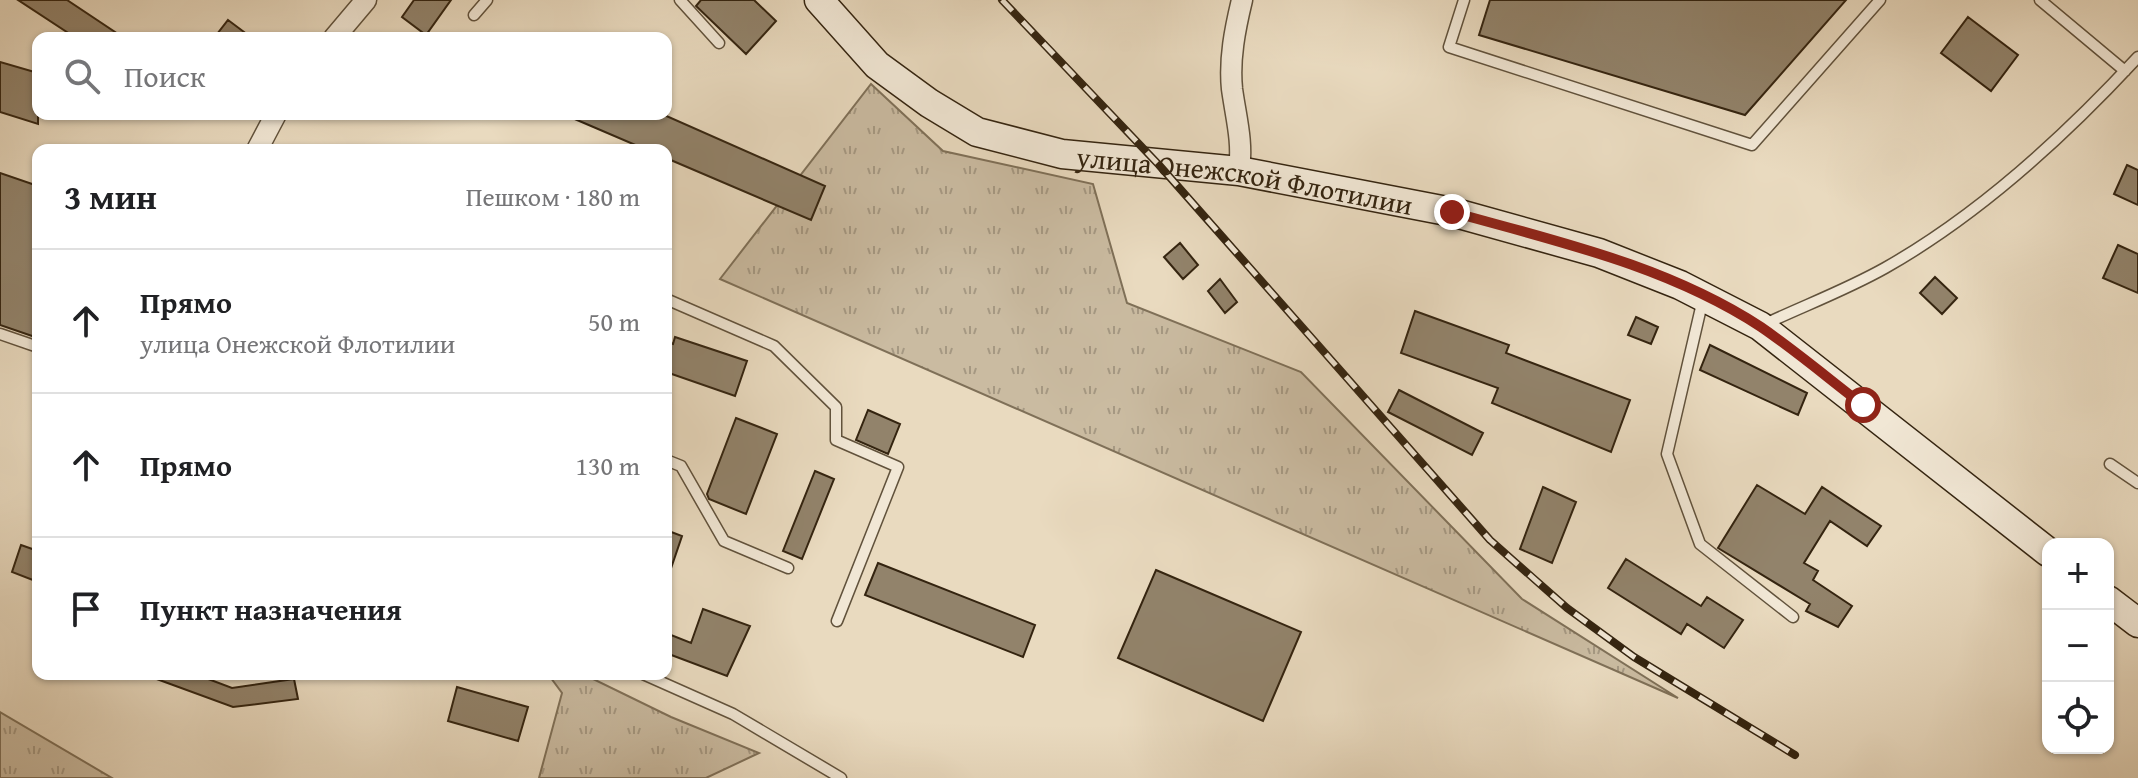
<!DOCTYPE html>
<html lang="ru">
<head>
<meta charset="utf-8">
<style>
  body { margin:0; font-family:"Gentium Book Plus",serif; background:#f2f2f2; color:#202124 }
  .controls { position:absolute; right:24px; bottom:24px; display:grid; overflow:hidden; border-radius:16px; box-shadow:0 2px 6px #0004 }
  .controls button { width:72px; height:72px; display:grid; place-items:center; padding:0; border:0; border-bottom:2px solid #e0e0e0; background:#fff; color:#202124; font:40px sans-serif }
  .stop { position:absolute; width:24px; height:24px; margin:-18px; border:6px solid #8f2418; border-radius:50%; background:#fff }
  .stop.end { background:#8f2418; border-color:#fff; box-shadow:0 2px 8px #0008 }
  .list { margin:0; padding:0; list-style:none }
  h2 { display:flex; justify-content:space-between; align-items:center; height:104px; margin:0; padding:0 32px; font-size:34px }
  h2 small { font-size:26px; font-weight:400; color:#757577 }
  .list li { display:grid; grid-template-columns:52px 1fr auto; gap:24px; align-items:center; box-sizing:border-box; height:144px; padding:0 32px; border-top:2px solid #e0e0e0 }
  .list b { display:block; font-size:30px; white-space:nowrap }
  .list p { margin:0; font-size:26px; white-space:nowrap; color:#757577 }
  .list em { font-size:26px; font-style:normal; color:#757577 }
  .icon { flex:none; width:44px; height:44px; fill:none; stroke:currentColor; stroke-width:2; stroke-linecap:round; stroke-linejoin:round }
  .map { position:relative; flex:none; width:2138px; height:778px; overflow:hidden }
  .search { position:absolute; background:#fff; box-shadow:0 2px 6px #0004; left:32px; top:32px; width:640px; height:88px; display:flex; align-items:center; gap:20px; box-sizing:border-box; padding:0 28px; border-radius:16px; color:#757577; font-size:30px }
  .panel { position:absolute; background:#fff; box-shadow:0 2px 6px #0004; left:32px; top:144px; width:640px; height:536px; border-radius:16px }
  .map>svg:first-child { display:block }
  .grass { fill:url(#grass-tufts); stroke:#7f7058; stroke-width:2 }
  .building { fill:#92836b; stroke:#342410; stroke-width:2 }
  .lines { fill:none; stroke-linecap:round; stroke-linejoin:round }
  .service-casing { stroke:#61523c; stroke-width:13 }
  .minor-casing { stroke:#61523c; stroke-width:23 }
  .secondary-casing { stroke:#342410; stroke-width:31 }
  .service { stroke:#f1e7d5; stroke-width:10 }
  .minor { stroke:#f1e7d5; stroke-width:20 }
  .secondary { stroke:#f1e7d5; stroke-width:28 }
  .rail-casing { stroke:#342410; stroke-width:8 }
  .rail { stroke:#f1e7d5; stroke-width:5; stroke-dasharray:15; stroke-linecap:butt }
  .route { stroke:#8f2418; stroke-width:10 }
  .labels { text-anchor:middle; dominant-baseline:central; stroke-width:6; stroke-linejoin:round; paint-order:stroke }
  .street-label { font-size:28px; fill:#342410; stroke:#f1e7d5 }
</style>
</head>
<body>
<div class="map">
<svg width="2138" height="778" viewBox="0 0 2138 778">
  <defs>
    <pattern id="grass-tufts" width="24" height="20" patternUnits="userSpaceOnUse" patternTransform="scale(2)"><rect width="24" height="20" fill="#cabba1"/><path d="M3 7l-1-3M5 7V3M7 7l1-3M15 17l-1-3M17 17v-4M19 17l1-3" fill="none" stroke="#a59882"/></pattern>
  </defs>
  <rect width="100%" height="100%" fill="#e9dabf"/>
  <filter id="stains"><feTurbulence type="fractalNoise" baseFrequency=".0025" numOctaves="4"/><feColorMatrix values="0 0 0 0 .2 0 0 0 0 .09 0 0 0 0 .02 0 0 0 .5 -.17"/></filter>
  <radialGradient id="worn" r=".72"><stop offset=".6" stop-color="#630" stop-opacity="0"/><stop offset="1" stop-color="#630" stop-opacity=".3"/></radialGradient>
  <path class="grass" d="M871 84 943 151 1093 184 1127 303 1301 372 1522 599 1678 698 720 279Z
    M548 674H583L671 717 759 753 706 778H539L562 693Z
    M0 712 112 778H0Z"/>
  <path class="building" d="M18 0H67L124 38H76Z
    M414 0H451L426 35 402 17Z
    M701 0H754L776 21 746 54 696 6Z
    M1490 0H1846L1745 115 1479 35Z
    M1968 17 2018 55 1991 91 1941 53Z
    M228 20 252 38H214Z
    M0 62 38 73V124L0 112Z
    M563 114H662L825 186 811 220 666 158V150H647Z
    M2127 165 2138 170V205L2114 194Z
    M0 173 38 186V338L0 325Z
    M1180 243 1198 265 1183 279 1164 257Z
    M2118 245 2138 254V293L2103 278Z
    M1935 277 1957 298 1942 314 1920 293Z
    M1220 279 1237 302 1225 313 1208 291Z
    M1415 311 1509 345 1506 353 1630 400 1611 452 1492 403 1498 388 1401 353Z
    M1636 317 1658 327 1651 344 1628 335Z
    M675 337 747 361 735 396 666 372V342L673 344Z
    M1710 345 1807 393 1798 415 1700 370Z
    M1399 390 1483 433 1472 455 1388 412Z
    M868 410 900 424 888 454 856 440Z
    M736 418 777 434 746 514 709 499 707 494Z
    M815 471 834 479 802 559 783 551Z
    M1757 485 1805 514 1822 487 1881 526 1867 546 1830 521 1804 563 1818 571 1813 580 1852 606 1838 627 1806 611 1810 604 1718 548Z
    M1543 487 1576 502 1552 563 1520 549Z
    M666 530 682 536 668 577 666 576Z
    M21 545 38 551V582L12 572Z
    M1626 559 1701 606 1707 597 1743 620 1724 648 1687 624 1681 634 1608 588Z
    M878 563 1035 625 1023 657 865 595Z
    M1156 570 1301 632 1263 721 1118 658Z
    M703 609 750 626 727 676 666 653V633L691 643Z
    M143 674H195L232 688 294 679 298 699 233 707Z
    M457 687 528 707 518 741 448 721Z"/>
  <g class="lines">
    <g class="service-casing">
      <path id="service" d="M680 0 719 43
        M1464 0 1449 47 1752 145 1880 0
        M2040 0 2125 71
        M474 15 487 0
        M666 299 774 346 836 407V440L898 467 837 621
        M1703 299 1667 454 1700 544 1793 617
        M1763 325C1803 306 1846 290 1885 268 1979 215 2065 136 2138 57
        M0 334 38 347
        M666 460 681 466 724 541 788 568
        M2110 464 2138 483
        M643 674 733 714 841 778"/>
    </g>
    <g class="minor-casing">
      <path id="minor" d="M334 38 366 0
        M257 150 276 114
        M1239 171C1243 141 1236 118 1232 89 1229 59 1235 29 1242 0"/>
    </g>
    <g class="secondary-casing">
      <g id="secondary">
        <path id="s1" d="M819 0 877 65 929 103 977 132 1062 154 1239 171 1452 212 1599 253 1680 285 1760 326 2048 552"/>
        <path d="M2108 600 2138 623"/>
      </g>
    </g>
    <use href="#service" class="service"/>
    <use href="#minor" class="minor"/>
    <use href="#secondary" class="secondary"/>
    <g class="rail-casing">
      <path id="rail" d="M1002 0 1159 165 1490 540 1567 608 1634 657 1795 755"/>
    </g>
    <use href="#rail" class="rail"/>
  </g>
  <g class="lines">
    <path class="route" d="M1452 212C1556 241 1668 266 1761 327 1796 351 1829 379 1863 405"/>
  </g>
  <g class="labels">
    <g class="street-label">
      <text stroke="none"><textPath href="#s1" startOffset="480">улица Онежской Флотилии</textPath></text>
    </g>
  </g>
  <rect width="100%" height="100%" filter="url(#stains)"/>
  <rect width="100%" height="100%" fill="url(#worn)"/>
</svg>
<div class="controls">
<button>+</button>
<button>−</button>
<button><svg class="icon" aria-label="locate" viewBox="0 0 24 24"><circle cx="12" cy="12" r="6"/><path d="M12 2v4M12 18v4M2 12h4M18 12h4"/></svg></button>
</div>
<div class="stop" style="left:1863px;top:405px"></div>
<div class="stop end" style="left:1452px;top:212px"></div>
<div class="search"><svg class="icon" aria-label="search" viewBox="0 0 24 24"><circle cx="10" cy="10" r="6"/><path d="M15 15l6 6"/></svg>Поиск</div>
<section class="panel">
<h2>3 мин<small>Пешком · 180 m</small></h2>
<ul class="list">
<li><svg class="icon" aria-label="ahead" viewBox="0 0 24 24"><path d="M12 20V5M6 11l6-6 6 6"/></svg><div><b>Прямо</b><p>улица Онежской Флотилии</p></div><em>50 m</em></li>
<li><svg class="icon" aria-label="ahead" viewBox="0 0 24 24"><path d="M12 20V5M6 11l6-6 6 6"/></svg><div><b>Прямо</b></div><em>130 m</em></li>
<li><svg class="icon" aria-label="arrive" viewBox="0 0 24 24"><path d="M6 21V4h12l-3 4 3 4H6"/></svg><div><b>Пункт назначения</b></div></li>
</ul>
</section>
</div>
</body>
</html>
